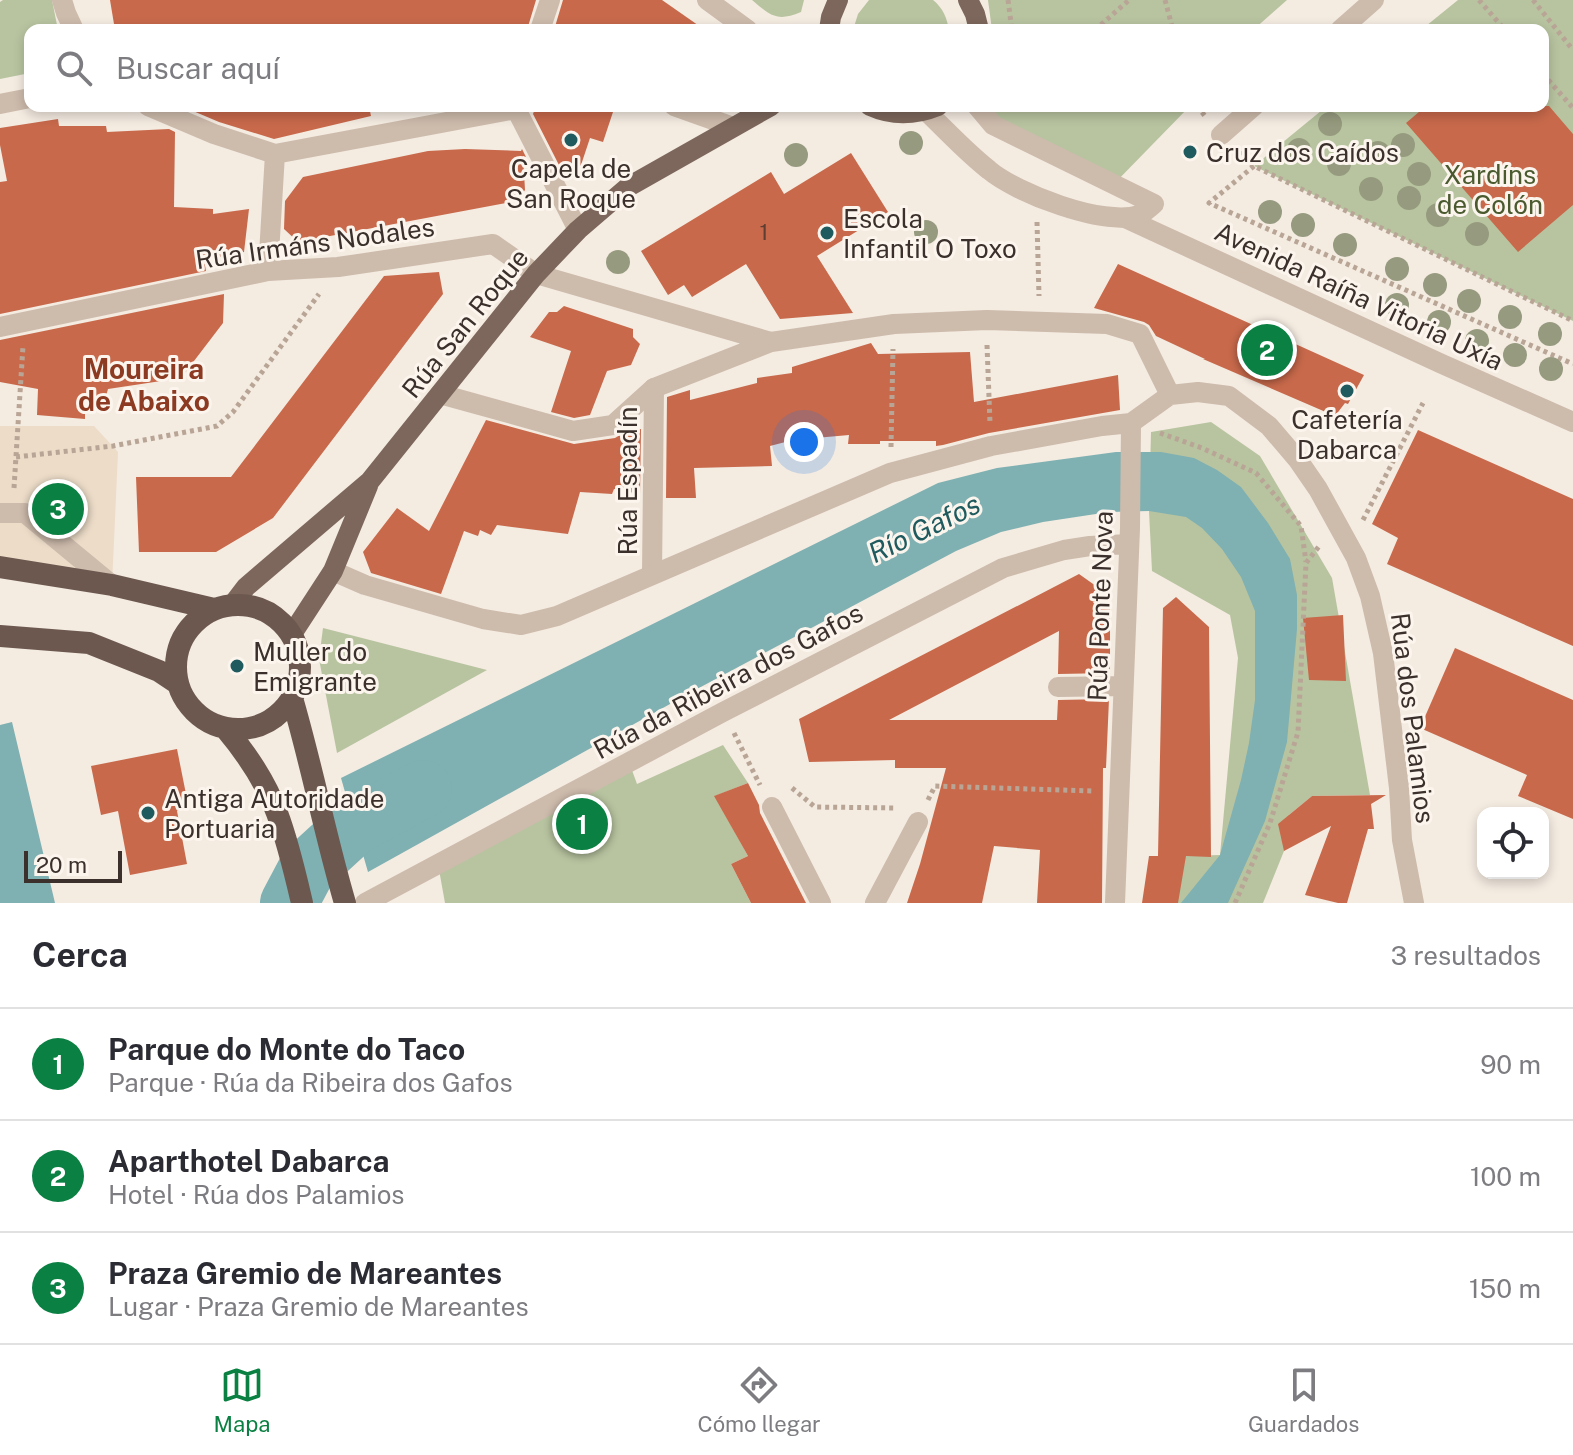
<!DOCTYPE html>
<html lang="es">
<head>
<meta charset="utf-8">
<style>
  body { margin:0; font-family:"Public Sans",sans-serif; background:#f2f2f3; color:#2b2b33 }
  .controls { position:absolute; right:24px; bottom:24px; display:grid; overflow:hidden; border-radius:16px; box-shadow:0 4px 12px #0003 }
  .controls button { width:72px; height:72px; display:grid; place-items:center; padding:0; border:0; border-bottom:2px solid #e1e1e2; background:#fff; color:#2b2b33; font:40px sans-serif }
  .scale { position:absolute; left:24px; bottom:20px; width:98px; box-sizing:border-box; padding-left:8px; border:4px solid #3b302b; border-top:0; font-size:22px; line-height:28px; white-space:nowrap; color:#3b302b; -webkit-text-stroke:6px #fbf5ee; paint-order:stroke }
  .you { position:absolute; left:804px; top:442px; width:28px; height:28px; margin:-20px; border:6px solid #fff; border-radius:50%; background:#1a73e8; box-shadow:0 0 0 12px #1a73e833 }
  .badge { display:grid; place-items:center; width:52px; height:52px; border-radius:50%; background:#0b8043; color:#fff; font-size:26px; font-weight:700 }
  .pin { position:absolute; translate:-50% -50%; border:4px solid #fff; box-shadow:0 2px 8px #0006 }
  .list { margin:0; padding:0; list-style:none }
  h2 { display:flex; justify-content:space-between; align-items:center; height:104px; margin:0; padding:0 32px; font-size:34px }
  h2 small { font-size:26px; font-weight:400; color:#7c7c81 }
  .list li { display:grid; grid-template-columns:52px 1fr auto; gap:24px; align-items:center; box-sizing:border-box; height:112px; padding:0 32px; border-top:2px solid #e1e1e2 }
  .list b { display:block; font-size:30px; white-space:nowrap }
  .list p { margin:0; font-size:26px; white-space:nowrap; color:#7c7c81 }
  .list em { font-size:26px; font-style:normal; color:#7c7c81 }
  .icon { flex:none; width:44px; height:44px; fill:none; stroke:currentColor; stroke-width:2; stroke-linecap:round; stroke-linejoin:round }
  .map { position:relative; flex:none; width:1573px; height:903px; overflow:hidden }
  .search { position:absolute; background:#fff; box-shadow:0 4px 12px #0003; left:24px; right:24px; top:24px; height:88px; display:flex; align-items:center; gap:20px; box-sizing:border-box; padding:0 28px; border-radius:16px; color:#7c7c81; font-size:30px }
  .sheet { height:440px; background:#fff }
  nav { display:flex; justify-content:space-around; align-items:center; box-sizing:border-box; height:112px; border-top:2px solid #e1e1e2; background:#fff; font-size:22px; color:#7c7c81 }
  nav a { display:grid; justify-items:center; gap:4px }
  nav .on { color:#0b8043 }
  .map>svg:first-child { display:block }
  .green { fill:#b8c4a0 }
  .plaza { fill:#ecdcc8 }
  .water { fill:#7fb0b2 }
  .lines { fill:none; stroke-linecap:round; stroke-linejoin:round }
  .river { stroke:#7fb0b2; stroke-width:58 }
  .building { fill:#c8694b }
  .path { stroke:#b9a596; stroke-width:5; stroke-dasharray:4 4; stroke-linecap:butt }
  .pedestrian { stroke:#cdbbac; stroke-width:20 }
  .minor { stroke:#cdbbac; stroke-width:20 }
  .primary { stroke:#7d675c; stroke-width:20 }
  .trunk { stroke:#6c584f; stroke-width:22 }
  .tree { fill:#969b7f }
  .poi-dot { fill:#1f5a5e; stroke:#fbf5ee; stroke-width:3 }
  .labels { text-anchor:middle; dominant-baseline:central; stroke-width:6; stroke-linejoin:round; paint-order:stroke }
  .number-label { font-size:22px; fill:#5e3e33 }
  .poi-label { font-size:26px; fill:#3b302b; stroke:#fbf5ee; text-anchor:start }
  .park-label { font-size:26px; fill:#4a5a2e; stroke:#fbf5ee }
  .street-label { font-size:26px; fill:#3b302b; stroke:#fbf5ee }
  .neighbourhood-label { font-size:28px; font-weight:bold; fill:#8c3b22; stroke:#fbf5ee }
  .water-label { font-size:28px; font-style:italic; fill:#1f5a5e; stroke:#fbf5ee }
</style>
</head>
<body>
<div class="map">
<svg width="1573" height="903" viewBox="0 0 1573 903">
  <rect width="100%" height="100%" fill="#f4ebe1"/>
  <path class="green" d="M3 0H52L58 30H30V73L0 79V2Z
    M752 0H804L801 12C777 22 771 16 752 0Z
    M869 0H933C943 8 947 18 949 30H853L858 14Z
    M988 0H1287L1253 30H992Z
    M1458 0H1573V321L1254 166 1327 106H1543V30H1421Z
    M994 106H1190L1110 188 993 134Z
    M1211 422 1260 456 1332 578 1370 795 1312 796 1289 815 1284 851 1263 903H1167L1183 856 1220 855 1238 658 1230 615 1152 571 1149 511 1151 432Z
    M323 628 487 670 337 753 319 659Z
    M723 745 748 783 715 796 748 856 731 864 751 903H445L438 864 629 762 637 784Z"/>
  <path class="plaza" d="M0 426H94L118 452 112 585 0 567Z"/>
  <path class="water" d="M1116 452H1161L1194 458 1217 470 1241 487 1268 523 1290 559 1297 595V629L1287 742 1265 821 1228 903H1181L1220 855 1241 780 1249 743 1255 700V611L1241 577 1222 549 1202 528 1186 517 1149 511 1109 512 1043 522 1001 532 956 551 697 689 368 872 341 778 938 483 997 468Z
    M12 722 55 903H0V725Z"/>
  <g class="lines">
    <path class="river" d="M289 903 307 869 354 826 423 789"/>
  </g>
  <path class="building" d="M110 0H536L527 30H115Z
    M563 0H662L705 30H554Z
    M186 106H369L371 116 274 139 219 122 186 108Z
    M536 106H615L603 142 590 138 578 174 561 169 533 114Z
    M1426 106H1549L1573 134V205L1518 252 1406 123Z
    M58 119 59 126H106L107 132 169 129 175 132 174 207 213 209V214L249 209 244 252 204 260 206 271 0 314V182L7 181 0 145V128Z
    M465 149 521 151 522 149 526 157 523 156 525 190 517 201 298 242 284 229 285 201 303 177 428 151Z
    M851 153 888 212 817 256 853 313 780 319 746 264 692 297 684 285 668 295 641 251 771 172 784 194Z
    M1118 264 1364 375 1348 404 1345 403 1335 416 1203 359H1205L1156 336 1149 325 1144 322 1094 308Z
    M439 272 443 294 273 518 216 552H139L136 477H231L384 276Z
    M224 294 223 323 181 378 108 389 106 396H85V419L37 415 38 389 0 382V340Z
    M564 306 633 329V337L640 344 631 365 607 371 590 415 574 418 551 412 571 351 530 337 549 312H557Z
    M871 343 878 354 970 352 974 402 1118 375 1120 410 989 433 943 445 936 446V441H880V444H848L849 435 793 440 770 446 772 466 694 468 696 498H666L667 397 690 390V400L757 383V378L792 373V367Z
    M486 420 574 444 615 438 625 432 641 429 640 494 614 489 612 494 580 492 568 534 497 525 491 535 480 530 478 536 464 531 441 594 371 573 363 552 397 508 429 531Z
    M1418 430 1573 499V646L1387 564 1398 538 1372 524Z
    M1079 574 1110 596V673L1058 674 1059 631 889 720H1057L1058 700 1109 699 1106 768H1103L1102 903H1037L1040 850 994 846 982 903H907L920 864 946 768H895V760L809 762 799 719Z
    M1176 597 1209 627 1211 857 1186 856 1178 903H1142L1149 856H1158L1163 608Z
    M1343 615 1346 681 1309 680 1303 618Z
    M1455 648 1573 700V819L1518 796 1527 775 1420 728Z
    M177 749 189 809 177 811 187 864 130 875 118 811 101 815 91 766Z
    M748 783 759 805 760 813 806 903H751L731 864 748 856 714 796Z
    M1386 795 1371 804 1374 829H1368L1347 903H1338L1305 895 1331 826 1284 851 1278 824 1312 796Z"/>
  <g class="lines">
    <path class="path" d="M1008 0 1012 30
      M1165 0 1173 30
      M1479 0 1505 30
      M1533 0 1573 50
      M1095 30 1129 0
      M1543 74 1573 108
      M1197 106 1205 116
      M1239 152 1254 166 1573 321
      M1254 166 1209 203 1573 364
      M1037 222 1039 296
      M987 345 990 423
      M1160 433 1202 448 1256 473 1301 526 1306 562
      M891 447 893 349
      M16 457 113 446 217 426 233 412 319 294
      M14 488 23 346
      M1363 520 1423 403
      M734 733 760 785
      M792 788 815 807 896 808
      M928 800 935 786 1094 791
      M1235 903 1270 823 1298 732 1306 563 1320 545"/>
    <path class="pedestrian" d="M1340 30 1374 0
      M674 106 733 127
      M516 109 578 230
      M1221 135 1254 106
      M1125 218 1442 364 1573 422
      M652 574 654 388"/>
    <path class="minor" d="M62 0 66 13 74 30
      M707 0 748 30
      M540 30 550 0
      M0 104 30 98
      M148 106 214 134 275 154 516 109 517 106
      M926 111C947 131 966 152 989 170 1016 193 1104 227 1139 215 1144 213 1149 208 1154 204L993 125 977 106
      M268 271 275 154
      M0 327 268 271 338 267 493 244 536 274 771 342
      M440 394 573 431 613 425 654 388 771 342 894 324 987 320 1107 324 1140 334 1170 395
      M1170 395 1198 392 1229 396 1269 426 1298 460 1318 489 1356 558 1370 596 1383 653 1399 788 1402 840 1414 903
      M1131 423 1170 395
      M0 513H25L112 585
      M333 571 365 585 483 619 521 625 557 616 890 473 991 446 1102 426 1131 423
      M1058 687 1123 686
      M772 807 821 903
      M365 903 723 712 1003 568 1064 550 1090 546 1129 544
      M875 903 918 822
      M1115 903 1130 528 1131 423"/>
    <path class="primary" d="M968 0 975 14 979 30
      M829 30 831 17 838 0
      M870 106C892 116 916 115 938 106
      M233 604 246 587 370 481 536 274 578 230 628 187 771 106
      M292 634 333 571 368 486"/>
    <path class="trunk" d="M0 567 112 585 214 609
      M176 667a62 62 0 1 1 124 0a62 62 0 1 1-124 0Z
      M0 636 89 643 159 671 177 683
      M292 698C312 766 325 835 345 903
      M225 728C246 753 266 782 277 813 288 842 295 873 302 903"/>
  </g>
  <g class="tree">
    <circle cx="1330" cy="124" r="12"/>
    <circle cx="911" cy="143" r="12"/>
    <circle cx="1403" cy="145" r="12"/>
    <circle cx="1299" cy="150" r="12"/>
    <circle cx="1378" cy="153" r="12"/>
    <circle cx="796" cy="155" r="12"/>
    <circle cx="1339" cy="164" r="12"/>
    <circle cx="1419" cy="174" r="12"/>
    <circle cx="1371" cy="189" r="12"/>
    <circle cx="1409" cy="198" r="12"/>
    <circle cx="1270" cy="212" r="12"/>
    <circle cx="1438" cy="215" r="12"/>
    <circle cx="1303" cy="225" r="12"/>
    <circle cx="926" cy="232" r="12"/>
    <circle cx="1477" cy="234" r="12"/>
    <circle cx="1345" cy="245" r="12"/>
    <circle cx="618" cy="262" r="12"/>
    <circle cx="1397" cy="269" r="12"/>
    <circle cx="1435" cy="285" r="12"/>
    <circle cx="1469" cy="301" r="12"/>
    <circle cx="1397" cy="305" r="12"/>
    <circle cx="1510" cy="317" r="12"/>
    <circle cx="1439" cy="322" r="12"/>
    <circle cx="1550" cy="334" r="12"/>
    <circle cx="1477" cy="341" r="12"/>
    <circle cx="1515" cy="355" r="12"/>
    <circle cx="1551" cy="369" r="12"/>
  </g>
  <g class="poi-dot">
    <circle cx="571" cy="140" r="8"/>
    <circle cx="1190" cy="152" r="8"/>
    <circle cx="827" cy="233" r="8"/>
    <circle cx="1347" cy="391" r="8"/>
    <circle cx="237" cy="666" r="8"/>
    <circle cx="148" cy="813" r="8"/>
  </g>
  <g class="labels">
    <g class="number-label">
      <text x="764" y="232">1</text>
    </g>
    <g class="poi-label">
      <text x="1206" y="152">Cruz dos Caídos</text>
      <text x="571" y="168" text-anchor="middle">Capela de<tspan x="571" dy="30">San Roque</tspan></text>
      <text x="843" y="218">Escola<tspan x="843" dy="30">Infantil O Toxo</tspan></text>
      <text x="1347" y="419" text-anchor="middle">Cafetería<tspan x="1347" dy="30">Dabarca</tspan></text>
      <text x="253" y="651">Muller do<tspan x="253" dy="30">Emigrante</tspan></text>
      <text x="164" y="798">Antiga Autoridade<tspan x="164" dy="30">Portuaria</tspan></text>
    </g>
    <g class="park-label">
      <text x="1490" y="174">Xardíns<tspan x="1490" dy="30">de Colón</tspan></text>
    </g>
    <g class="street-label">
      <text transform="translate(315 243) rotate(-8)">Rúa Irmáns Nodales</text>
      <text transform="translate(1359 296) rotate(25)">Avenida Raíña Vitoria Uxía</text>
      <text transform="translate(465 323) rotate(-51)">Rúa San Roque</text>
      <text transform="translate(627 481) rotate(-90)">Rúa Espadín</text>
      <text transform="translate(1100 606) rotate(-88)">Rúa Ponte Nova</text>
      <text transform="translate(728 681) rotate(-28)">Rúa da Ribeira dos Gafos</text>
      <text transform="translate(1413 718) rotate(83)">Rúa dos Palamios</text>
    </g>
    <g class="neighbourhood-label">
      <text x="144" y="368">Moureira<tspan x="144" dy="32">de Abaixo</tspan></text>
    </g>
    <g class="water-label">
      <text transform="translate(924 528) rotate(-26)">Río Gafos</text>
    </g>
  </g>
</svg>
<div class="controls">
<button><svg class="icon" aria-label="locate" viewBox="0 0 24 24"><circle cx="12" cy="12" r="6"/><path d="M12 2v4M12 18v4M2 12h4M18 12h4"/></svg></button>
</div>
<div class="scale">20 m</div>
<div class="you"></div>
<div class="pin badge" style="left:582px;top:824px">1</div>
<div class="pin badge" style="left:1267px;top:350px">2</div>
<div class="pin badge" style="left:58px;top:509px">3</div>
<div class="search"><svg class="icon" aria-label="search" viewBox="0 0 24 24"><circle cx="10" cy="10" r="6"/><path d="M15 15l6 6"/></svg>Buscar aquí</div>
</div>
<section class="sheet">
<h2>Cerca<small>3 resultados</small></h2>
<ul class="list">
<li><span class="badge">1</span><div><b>Parque do Monte do Taco</b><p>Parque · Rúa da Ribeira dos Gafos</p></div><em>90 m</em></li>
<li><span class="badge">2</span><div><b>Aparthotel Dabarca</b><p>Hotel · Rúa dos Palamios</p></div><em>100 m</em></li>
<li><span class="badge">3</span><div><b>Praza Gremio de Mareantes</b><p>Lugar · Praza Gremio de Mareantes</p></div><em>150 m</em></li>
</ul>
</section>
<nav>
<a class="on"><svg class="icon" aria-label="map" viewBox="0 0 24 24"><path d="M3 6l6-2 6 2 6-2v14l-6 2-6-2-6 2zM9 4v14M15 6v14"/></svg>Mapa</a>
<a><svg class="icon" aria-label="directions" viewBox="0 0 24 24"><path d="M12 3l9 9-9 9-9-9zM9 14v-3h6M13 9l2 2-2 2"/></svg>Cómo llegar</a>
<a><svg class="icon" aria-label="saved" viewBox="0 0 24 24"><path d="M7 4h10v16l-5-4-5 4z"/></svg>Guardados</a>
</nav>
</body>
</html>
